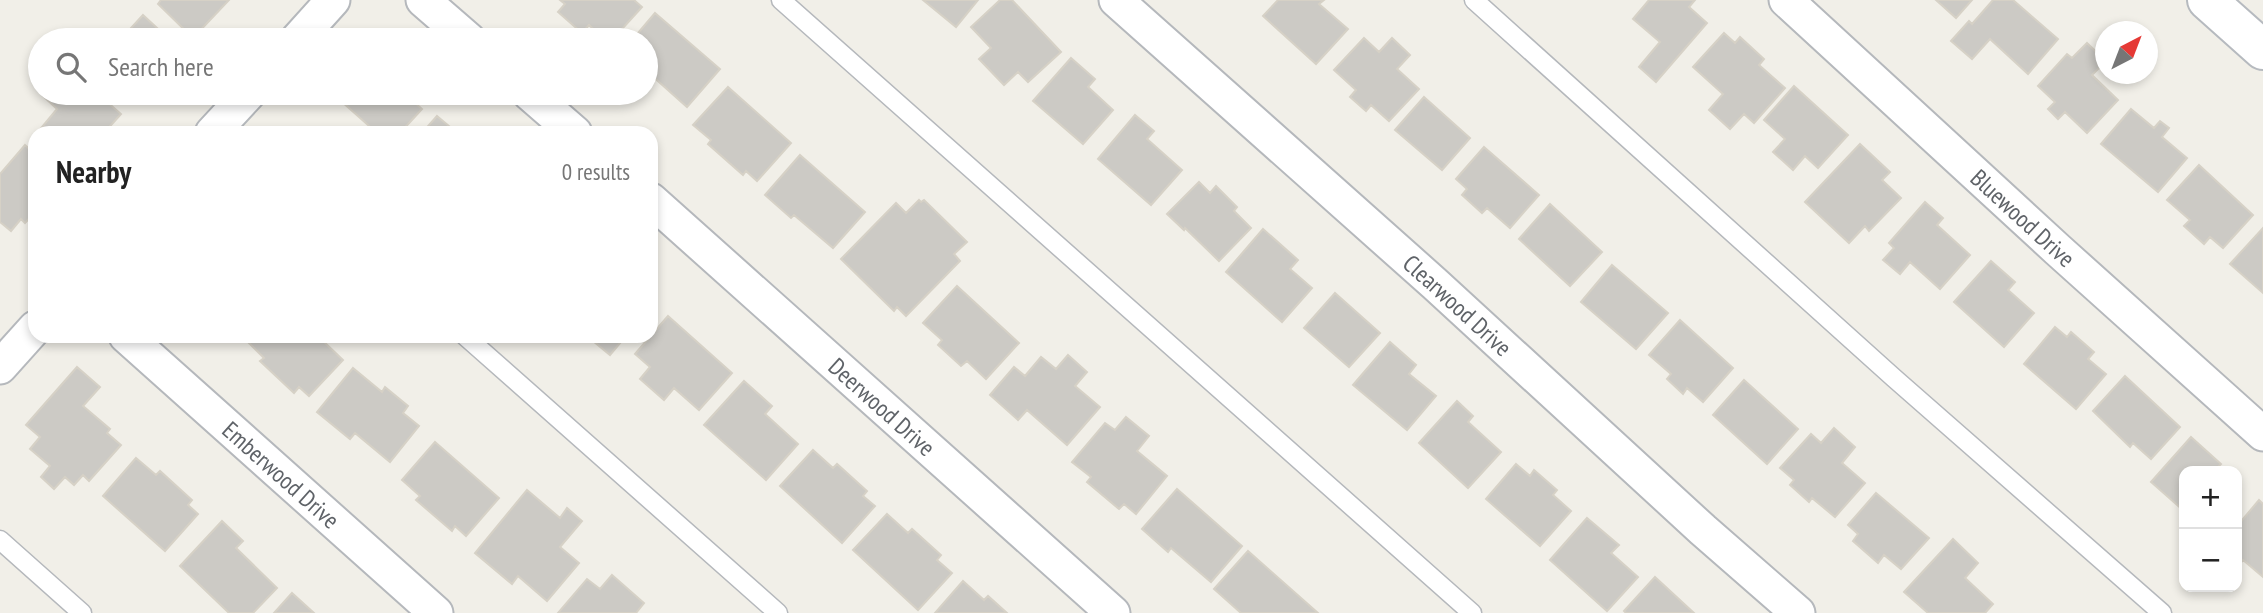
<!DOCTYPE html>
<html lang="en">
<head>
<meta charset="utf-8">
<style>
  body { margin:0; font-family:"PT Sans Narrow",sans-serif; background:#f6f6f6; color:#222 }
  .controls { position:absolute; right:21px; bottom:21px; display:grid; overflow:hidden; border-radius:14px; box-shadow:0 4px 10px #0003 }
  .controls button { width:63px; height:63px; display:grid; place-items:center; padding:0; border:0; border-bottom:2px solid #e0e0e0; background:#fff; color:#222; font:35px sans-serif }
  .compass { position:absolute; left:2095px; top:21px; width:63px; height:63px; border-radius:50%; background:#fff; box-shadow:0 4px 10px #0003; rotate:42deg }
  .list { margin:0; padding:0; list-style:none }
  h2 { display:flex; justify-content:space-between; align-items:center; height:91px; margin:0; padding:0 28px; font-size:30px }
  h2 small { font-size:23px; font-weight:400; color:#767676 }
  .icon { flex:none; width:38px; height:38px; fill:none; stroke:currentColor; stroke-width:2; stroke-linecap:round; stroke-linejoin:round }
  .map { position:relative; flex:none; width:2263px; height:613px; overflow:hidden }
  .search { position:absolute; background:#fff; box-shadow:0 4px 10px #0003; left:28px; top:28px; width:630px; height:77px; display:flex; align-items:center; gap:18px; box-sizing:border-box; padding:0 24px; border-radius:38px; color:#767676; font-size:26px }
  .panel { position:absolute; background:#fff; box-shadow:0 4px 10px #0003; left:28px; top:126px; width:630px; height:217px; border-radius:21px }
  .map>svg:first-child { display:block }
  .building { fill:#cccac5; stroke:#d6d1c6; stroke-width:2 }
  .lines { fill:none; stroke-linecap:round; stroke-linejoin:round }
  .service-casing { stroke:#b5b8bc; stroke-width:21 }
  .minor-casing { stroke:#b5b8bc; stroke-width:37 }
  .secondary-casing { stroke:#b6babf; stroke-width:42 }
  .service { stroke:#fff; stroke-width:18 }
  .minor { stroke:#fff; stroke-width:33 }
  .secondary { stroke:#fff; stroke-width:38 }
  .labels { text-anchor:middle; dominant-baseline:central; stroke-width:6; stroke-linejoin:round; paint-order:stroke }
  .street-label { font-size:24px; fill:#5f6368; stroke:#fff }
</style>
</head>
<body>
<div class="map">
<svg width="2263" height="613" viewBox="0 0 2263 613">
  <rect width="100%" height="100%" fill="#f1efe8"/>
  <path class="building" d="M161 0H229L193 38 158 4Z
    M560 0H634L642 7 612 40H605L589 25 582 33 558 12 565 4Z
    M923 0H978L956 27Z
    M1000 0H1012L1061 52 1028 82 1018 72 1004 85 979 59 991 48 971 27Z
    M1278 0H1324L1319 4 1348 29 1316 64 1263 16Z
    M1649 0H1695L1689 7 1707 23 1656 82 1639 67 1660 42 1633 19Z
    M1936 0H1972L1956 18Z
    M1993 0H2013L2058 39 2028 74 1990 39 1972 59 1951 41 1969 21 1972 24Z
    M655 13 720 69 687 107 650 74 646 79V40H632Z
    M143 15 170 40H120Z
    M1724 33 1735 43 1740 37 1764 59 1759 65 1785 88 1754 123 1744 114 1730 129 1709 110 1723 94 1693 67Z
    M1364 38 1379 52 1392 38 1410 55 1397 69 1419 89 1389 121 1371 105 1366 111 1350 97 1356 90 1334 70Z
    M2087 43 2106 61 2092 75 2118 100 2087 133 2065 112 2058 119 2048 109 2055 102 2038 86 2067 54 2072 58Z
    M1071 58 1095 79 1088 87 1113 110 1083 144 1033 101Z
    M1794 86 1848 135 1818 168 1805 156 1793 170 1773 152 1785 139 1764 120Z
    M728 87 791 143 757 181 746 171 743 175 708 144 711 140 693 125Z
    M46 93H97L121 114 104 133H37L57 109 43 96Z
    M332 93H404L422 109 400 133H377Z
    M1424 97 1470 138 1442 170 1395 130Z
    M2131 109 2154 128 2160 121 2169 128 2162 137 2187 158 2158 192 2101 144Z
    M1135 115 1154 131 1147 139 1182 170 1151 205 1098 159Z
    M437 116 456 132 460 128 465 133H422Z
    M1860 144 1890 172 1882 180 1901 198 1869 231 1865 226 1849 243 1805 202Z
    M25 145 35 154V212L25 223 21 219 11 231 0 222V174Z
    M1484 147 1539 195 1510 228 1487 208 1482 213 1462 195 1467 189 1456 179Z
    M800 155 865 212 833 248 794 215 791 218 765 195Z
    M2199 165 2253 215 2223 248 2210 237 2204 244 2184 226 2190 220 2167 200Z
    M1199 182 1210 193 1216 186 1237 207 1234 211 1251 228 1219 261 1185 228 1184 230 1167 214Z
    M919 200 921 202 924 200 967 242 954 254 960 261 906 316 897 307 894 311 841 259 896 203 906 213Z
    M1925 202 1943 218 1937 225 1970 255 1940 289 1910 262 1900 274 1883 260 1894 248 1889 243Z
    M1550 204 1602 252 1570 286 1519 239Z
    M2263 228V293L2230 264Z
    M1263 229 1298 260 1290 269 1312 288 1282 322 1226 272Z
    M1991 261 2015 282 2008 290 2034 313 2004 347 1954 302Z
    M1612 265 1668 313 1636 349 1581 302Z
    M957 286 1019 343 986 379 967 361 961 366 938 345 942 340 923 323Z
    M1335 293 1380 333 1349 367 1304 328Z
    M668 316 732 373 699 410 674 388 664 400 640 379 650 367 635 354Z
    M1680 320 1733 368 1703 402 1687 388 1683 394 1667 379 1671 374 1649 355Z
    M2055 327 2067 337 2071 332 2094 352 2088 359 2106 374 2076 409 2024 364Z
    M247 336H324L321 339 343 360 309 396 299 387 294 393 260 361 264 358 245 339Z
    M587 336H626L610 355Z
    M1390 342 1416 365 1409 374 1436 396 1407 430 1353 385Z
    M1068 355 1087 372 1075 386 1100 407 1067 445 1027 410 1018 420 990 395 1014 367 1025 376 1041 357 1056 369Z
    M77 367 100 387 83 406 110 429 107 433 121 445 89 481 83 475 74 485 65 477 54 489 41 477 50 466 30 449 40 437 26 425Z
    M353 368 382 392 385 387 408 406 403 413 419 426 390 462 355 433 350 439 317 412Z
    M2125 376 2180 427 2151 459 2133 443 2130 447 2093 411Z
    M1744 380 1798 429 1767 464 1713 415Z
    M744 381 772 406 765 414 798 444 766 480 704 425Z
    M1457 401 1473 416 1468 422 1501 452 1468 488 1419 443Z
    M1126 417 1149 436 1137 451 1167 476 1136 514 1124 504 1119 509 1087 482 1091 477 1072 462 1105 423 1115 430Z
    M1834 428 1855 447 1842 463 1865 483 1835 517 1812 498 1809 502 1790 485 1794 480 1780 468 1811 434 1821 443Z
    M2191 437 2221 464 2214 471H2184V511L2151 482Z
    M435 442 499 498 466 536 455 526 452 531 416 500 420 496 402 480Z
    M813 450 833 468 837 464 867 491 863 496 875 506 842 543 780 486Z
    M136 458 156 475 160 471 192 500 188 505 198 514 165 551 103 496Z
    M1516 464 1530 476 1534 470 1557 490 1553 495 1571 511 1540 546 1486 499Z
    M1177 489 1242 546 1211 582 1171 548 1168 552 1142 529Z
    M527 490 560 518 567 508 582 521 560 547 579 563 547 601 518 576 512 584 475 553Z
    M1876 493 1929 538 1901 569 1884 555 1878 563 1853 541 1858 534 1848 525Z
    M2259 500 2263 504V577L2243 560 2237 568V526Z
    M887 514 908 533 912 529 941 555 937 560 952 573 918 610 853 550Z
    M1587 518 1619 545 1611 553 1638 577 1607 611 1550 560Z
    M222 521 243 541 236 548 277 588 253 613H229L180 566Z
    M1953 539 1978 563 1965 578 1993 604 1985 613H1928L1904 592Z
    M1248 551 1318 613H1241L1214 589Z
    M612 575 644 603 636 613H558L587 579 600 589Z
    M1655 577 1694 613H1626L1624 611Z
    M963 581 984 600 988 596 1007 613H935Z
    M292 593 314 613H274Z"/>
  <g class="lines">
    <g class="service-casing">
      <path id="service" d="M781 0 1472 613
        M1474 0 1894 378 2162 613
        M465 336 778 613
        M0 540 82 613"/>
    </g>
    <g class="minor-casing">
      <g id="minor">
        <path d="M423 0 469 40"/>
        <path id="s1" d="M1116 0 1435 284 1703 530 1798 613"/>
        <path id="s2" d="M1786 0 2058 250 2263 434"/>
        <path d="M297 40 333 0"/>
        <path d="M529 93 575 133"/>
        <path d="M212 133 249 93"/>
        <path id="s3" d="M651 200 1113 613"/>
        <path id="s4" d="M126 336 436 613"/>
        <path d="M0 367 35 328"/>
      </g>
    </g>
    <g class="secondary-casing">
      <path id="secondary" d="M2207 0 2263 50"/>
    </g>
    <use href="#service" class="service"/>
    <use href="#minor" class="minor"/>
    <use href="#secondary" class="secondary"/>
  </g>
  <g class="labels">
    <g class="street-label">
      <text stroke="none"><textPath href="#s2" startOffset="322">Bluewood Drive</textPath></text>
      <text stroke="none"><textPath href="#s1" startOffset="458">Clearwood Drive</textPath></text>
      <text stroke="none"><textPath href="#s3" startOffset="310">Deerwood Drive</textPath></text>
      <text stroke="none"><textPath href="#s4" startOffset="208">Emberwood Drive</textPath></text>
    </g>
  </g>
</svg>
<div class="controls">
<button>+</button>
<button>−</button>
</div>
<svg class="compass" viewBox="-18 -18 36 36"><path d="M0-13l5 13h-10z" fill="#e53935"/><path d="M0 13l5-13h-10z" fill="#767676"/></svg>
<div class="search"><svg class="icon" aria-label="search" viewBox="0 0 24 24"><circle cx="10" cy="10" r="6"/><path d="M15 15l6 6"/></svg>Search here</div>
<section class="panel">
<h2>Nearby<small>0 results</small></h2>
<ul class="list">
</ul>
</section>
</div>
</body>
</html>
